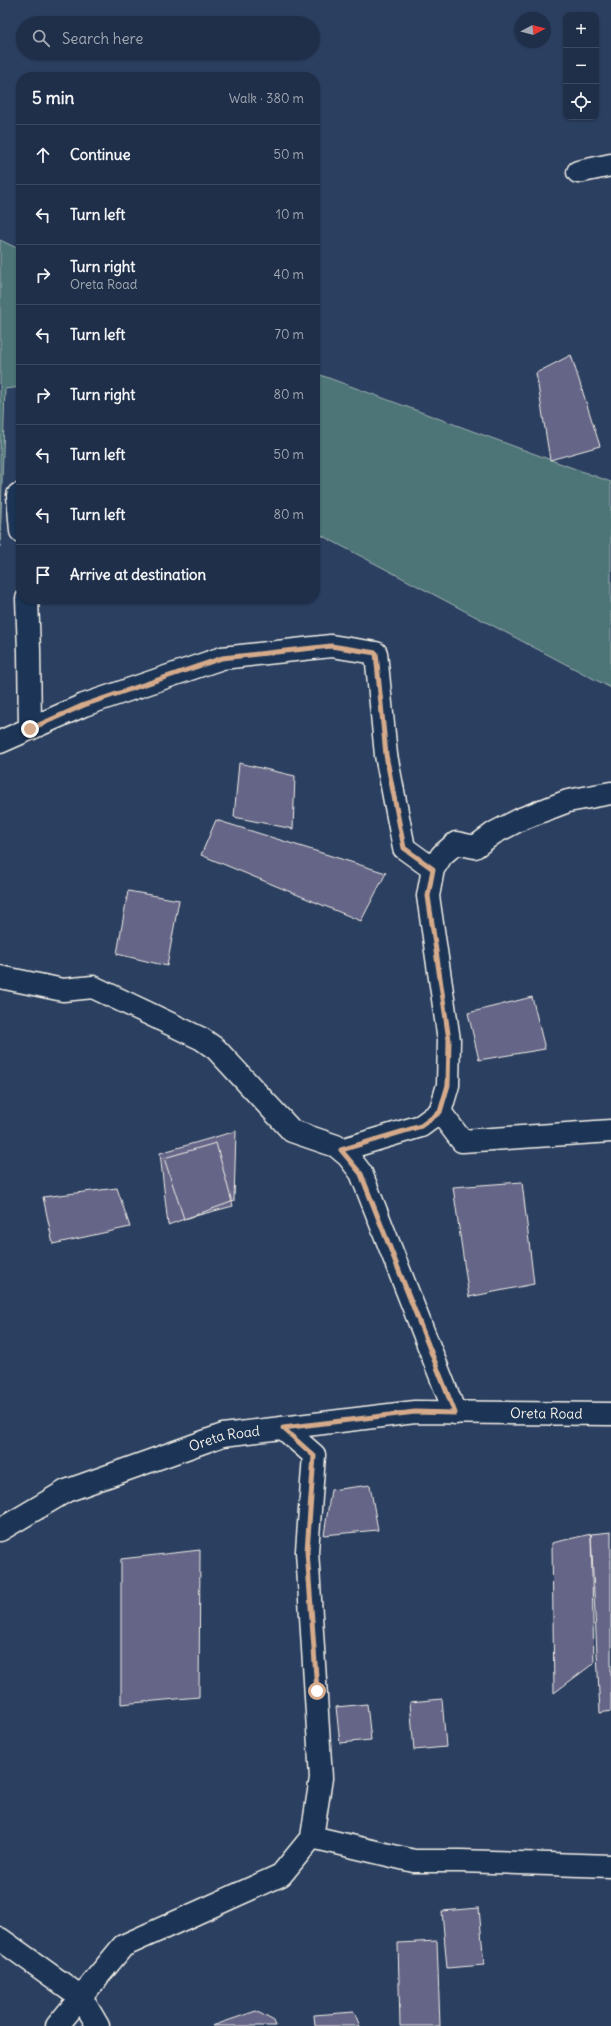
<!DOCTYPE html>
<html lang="en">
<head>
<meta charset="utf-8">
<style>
  body { margin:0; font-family:Delius,sans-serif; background:#283750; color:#f1f3f6 }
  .controls { position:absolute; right:12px; top:12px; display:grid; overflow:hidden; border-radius:8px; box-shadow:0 1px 3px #0004 }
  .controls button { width:36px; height:36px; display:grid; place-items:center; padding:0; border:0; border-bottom:1px solid #3d4a61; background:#202f49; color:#f1f3f6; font:20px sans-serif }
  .compass { position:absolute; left:515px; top:12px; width:36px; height:36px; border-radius:50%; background:#202f49; box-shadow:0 1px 3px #0004; rotate:83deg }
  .stop { position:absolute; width:12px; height:12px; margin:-9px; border:3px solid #d6ab8b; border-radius:50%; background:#fff }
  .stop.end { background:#d6ab8b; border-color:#fff; box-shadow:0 1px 4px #0008 }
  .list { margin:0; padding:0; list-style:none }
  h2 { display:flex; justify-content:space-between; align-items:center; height:52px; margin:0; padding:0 16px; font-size:17px }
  h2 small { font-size:13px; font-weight:400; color:#a2a9b4 }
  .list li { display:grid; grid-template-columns:26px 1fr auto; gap:12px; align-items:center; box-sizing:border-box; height:60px; padding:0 16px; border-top:1px solid #3d4a61 }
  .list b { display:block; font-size:15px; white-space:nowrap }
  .list p { margin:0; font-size:13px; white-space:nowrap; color:#a2a9b4 }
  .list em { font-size:13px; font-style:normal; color:#a2a9b4 }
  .icon { flex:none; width:22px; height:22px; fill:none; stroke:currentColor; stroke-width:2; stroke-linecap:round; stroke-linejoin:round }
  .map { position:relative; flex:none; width:611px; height:2026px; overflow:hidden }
  .search { position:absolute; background:#202f49; box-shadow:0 1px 3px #0004; left:16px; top:16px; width:304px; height:44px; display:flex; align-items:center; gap:10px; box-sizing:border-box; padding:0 14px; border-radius:22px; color:#a2a9b4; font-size:15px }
  .panel { position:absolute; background:#202f49; box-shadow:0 1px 3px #0004; left:16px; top:72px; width:304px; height:532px; border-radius:16px }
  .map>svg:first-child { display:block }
  .green { fill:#4d7478; stroke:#a0b2b0 }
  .building { fill:#656588; stroke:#f4f1e8 }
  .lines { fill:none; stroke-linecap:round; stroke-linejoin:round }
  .street-casing { stroke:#f4f1e8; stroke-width:25 }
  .secondary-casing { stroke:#f4f1e8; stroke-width:25 }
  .street { stroke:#1d3557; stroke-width:22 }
  .secondary { stroke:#1d3557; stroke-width:22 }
  .route { stroke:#d6ab8b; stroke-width:5 }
  .labels { text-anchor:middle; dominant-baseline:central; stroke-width:3.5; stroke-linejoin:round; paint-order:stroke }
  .street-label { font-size:14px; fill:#f4f1e8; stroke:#1d3557 }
</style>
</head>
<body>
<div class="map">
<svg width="611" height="2026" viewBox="0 0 611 2026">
  <rect width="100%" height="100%" fill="#2b3f61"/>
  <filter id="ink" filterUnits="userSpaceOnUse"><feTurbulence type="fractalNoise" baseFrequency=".025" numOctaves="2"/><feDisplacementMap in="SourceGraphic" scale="8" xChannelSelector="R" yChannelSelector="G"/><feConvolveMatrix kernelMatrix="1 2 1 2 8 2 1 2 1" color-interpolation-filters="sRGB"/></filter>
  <g filter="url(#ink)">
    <path class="green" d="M0 240 21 250V387L5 389 0 547Z
      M315 373 611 482V688L315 532Z"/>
    <path class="building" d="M571 355 600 446 550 460 536 373Z
      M239 763 295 776 293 829 234 817Z
      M216 820 386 873 361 921 201 855Z
      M128 891 179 900 167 966 117 954Z
      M532 997 545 1049 479 1060 468 1013Z
      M236 1131 234 1201 168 1225 160 1153Z
      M216 1143 233 1206 184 1219 164 1158Z
      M522 1182 534 1284 469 1297 453 1187Z
      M117 1188 130 1227 53 1244 43 1197Z
      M370 1485 378 1530 324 1535 331 1490Z
      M611 1532V1711L600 1713 591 1534Z
      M591 1534 594 1663 554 1693 552 1543Z
      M200 1550 199 1697 121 1704V1559Z
      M442 1699 446 1747 414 1750 410 1702Z
      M367 1704 371 1740 340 1743 336 1707Z
      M479 1908 484 1965 447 1968 442 1911Z
      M437 1941 440 2026H400L398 1943Z
      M256 2011 274 2021 276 2026H212Z
      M354 2012 360 2026H315L314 2015Z"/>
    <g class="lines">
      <g class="street-casing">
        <path id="street" d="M578 172 611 165
          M18 495 21 531
          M27 599 29 650 30 729
          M0 742 84 705 222 658 331 646 376 653 386 755 404 848 433 869
          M0 977 63 990 93 987 202 1039 216 1049 292 1131 336 1146 348 1156 361 1173 455 1413
          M440 1112 462 1141 611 1131
          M341 1150 421 1126 440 1112 448 1085 449 1040 428 896 433 869 442 855 456 843 475 847 494 833 521 819 568 801 611 793
          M312 1837 414 1861H460L611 1866
          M0 1939 81 1997 98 2026
          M57 2026 123 1946 281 1875 312 1837 321 1778 307 1551 314 1455 283 1428"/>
      </g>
      <g class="secondary-casing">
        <g id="secondary">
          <path id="s1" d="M0 1530 66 1491 223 1435 415 1412 611 1414"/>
        </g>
      </g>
      <use href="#street" class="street"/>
      <use href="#secondary" class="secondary"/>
    </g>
  </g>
  <g class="lines" filter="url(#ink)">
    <path class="route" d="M30 729 84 705 222 658 331 646 376 653 386 755 404 848 433 869 428 896 449 1040 448 1085 440 1112 421 1126 341 1150 361 1174 455 1413 415 1412 283 1428 314 1456 307 1551 317 1691"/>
  </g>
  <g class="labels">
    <g class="street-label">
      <text stroke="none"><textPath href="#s1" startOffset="568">Oreta Road</textPath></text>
      <text stroke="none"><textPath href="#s1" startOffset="244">Oreta Road</textPath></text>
    </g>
  </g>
</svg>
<div class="controls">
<button>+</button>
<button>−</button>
<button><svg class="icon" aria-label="locate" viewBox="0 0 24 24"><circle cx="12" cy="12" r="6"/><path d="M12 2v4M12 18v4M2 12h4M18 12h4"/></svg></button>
</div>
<svg class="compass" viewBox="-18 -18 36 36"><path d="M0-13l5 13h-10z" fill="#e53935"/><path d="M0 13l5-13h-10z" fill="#a2a9b4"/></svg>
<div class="stop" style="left:317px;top:1691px"></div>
<div class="stop end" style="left:30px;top:729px"></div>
<div class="search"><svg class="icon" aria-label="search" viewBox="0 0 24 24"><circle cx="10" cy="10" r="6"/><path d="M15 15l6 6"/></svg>Search here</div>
<section class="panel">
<h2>5 min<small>Walk · 380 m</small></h2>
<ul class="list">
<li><svg class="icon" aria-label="ahead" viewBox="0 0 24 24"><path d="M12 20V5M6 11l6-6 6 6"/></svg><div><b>Continue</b></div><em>50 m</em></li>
<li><svg class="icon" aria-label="left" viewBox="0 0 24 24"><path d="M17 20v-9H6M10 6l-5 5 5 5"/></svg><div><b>Turn left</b></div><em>10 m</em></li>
<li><svg class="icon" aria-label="right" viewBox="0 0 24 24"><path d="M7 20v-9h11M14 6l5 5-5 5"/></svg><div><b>Turn right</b><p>Oreta Road</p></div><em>40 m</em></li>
<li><svg class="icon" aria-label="left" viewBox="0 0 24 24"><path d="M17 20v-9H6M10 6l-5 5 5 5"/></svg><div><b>Turn left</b></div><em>70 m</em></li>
<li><svg class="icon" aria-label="right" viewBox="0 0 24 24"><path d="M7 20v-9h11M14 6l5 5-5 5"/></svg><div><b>Turn right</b></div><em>80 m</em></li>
<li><svg class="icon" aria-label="left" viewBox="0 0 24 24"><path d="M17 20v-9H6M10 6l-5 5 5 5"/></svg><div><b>Turn left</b></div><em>50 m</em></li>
<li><svg class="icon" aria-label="left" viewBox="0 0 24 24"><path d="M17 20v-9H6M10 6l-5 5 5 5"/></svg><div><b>Turn left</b></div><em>80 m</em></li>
<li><svg class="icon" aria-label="arrive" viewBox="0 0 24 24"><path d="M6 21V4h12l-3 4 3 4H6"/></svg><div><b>Arrive at destination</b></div></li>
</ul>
</section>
</div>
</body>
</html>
